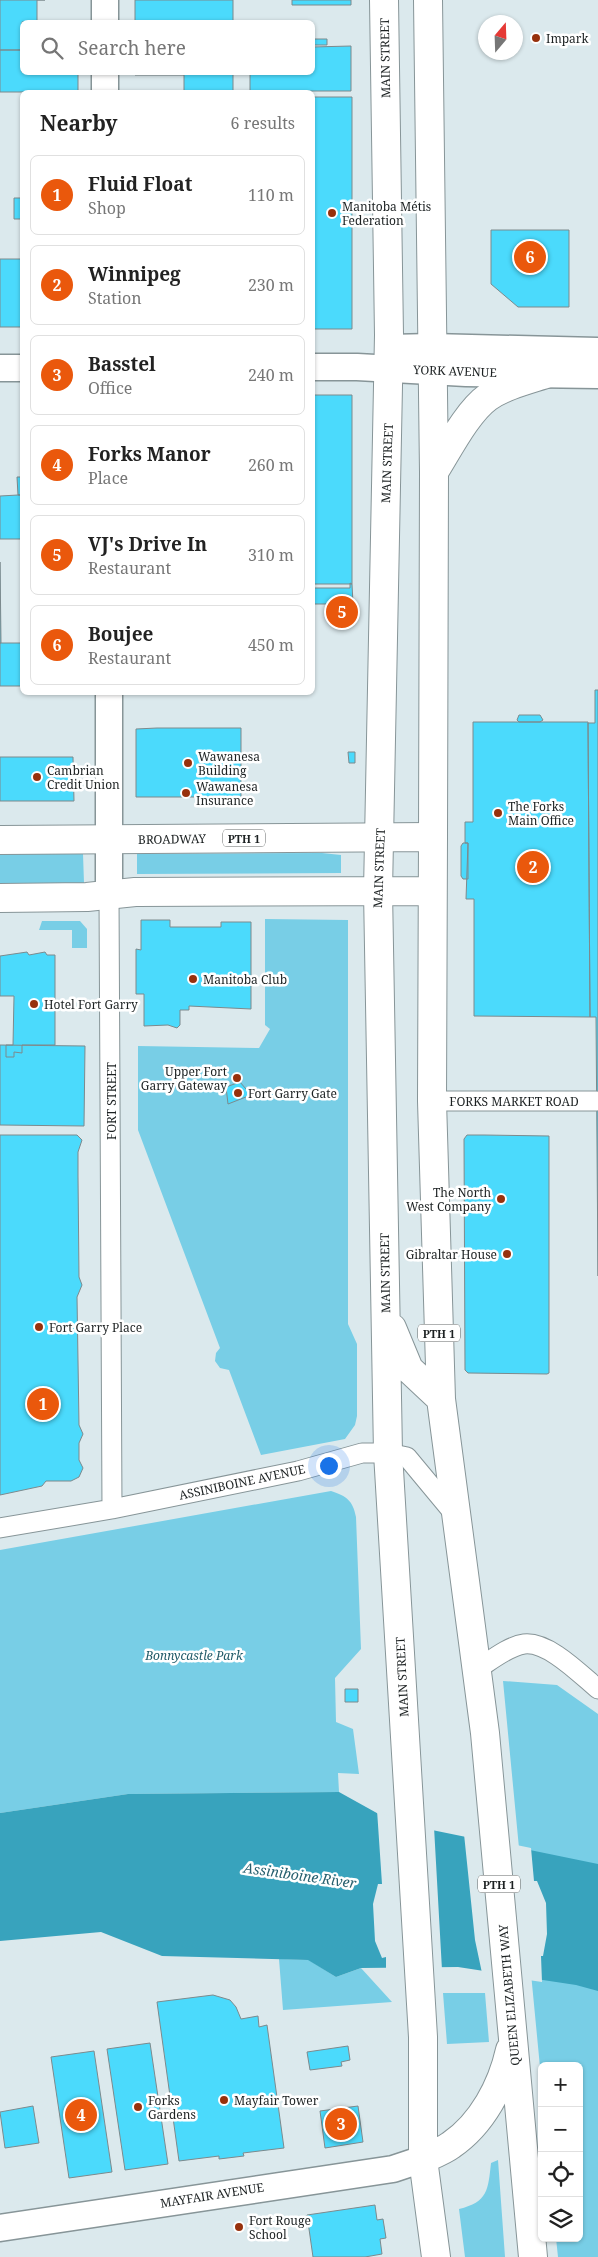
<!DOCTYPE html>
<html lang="en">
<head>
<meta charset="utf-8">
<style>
  body { margin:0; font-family:"Noto Serif",serif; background:#f6f6f6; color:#222 }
  .controls { position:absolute; right:15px; bottom:15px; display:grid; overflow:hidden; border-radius:8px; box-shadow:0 1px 4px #0004 }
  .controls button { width:45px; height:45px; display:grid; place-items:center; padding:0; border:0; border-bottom:1px solid #e0e0e0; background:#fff; color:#222; font:25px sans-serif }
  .compass { position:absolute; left:478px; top:15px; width:45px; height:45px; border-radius:50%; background:#fff; box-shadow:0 1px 4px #0004; rotate:19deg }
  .you { position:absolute; left:328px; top:1465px; width:18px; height:18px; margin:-12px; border:4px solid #fff; border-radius:50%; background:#1a73e8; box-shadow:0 0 0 8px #1a73e833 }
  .badge { display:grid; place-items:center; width:32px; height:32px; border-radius:50%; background:#ea580c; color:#fff; font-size:16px; font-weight:700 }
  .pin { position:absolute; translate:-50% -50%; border:2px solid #fff; box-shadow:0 1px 5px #0006 }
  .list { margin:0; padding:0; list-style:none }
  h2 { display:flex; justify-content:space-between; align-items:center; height:65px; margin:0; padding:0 20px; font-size:21px }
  h2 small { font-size:16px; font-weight:400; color:#767676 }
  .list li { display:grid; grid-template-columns:32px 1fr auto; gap:15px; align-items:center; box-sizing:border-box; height:80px; margin:0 10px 10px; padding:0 10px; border:1px solid #e0e0e0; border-radius:8px }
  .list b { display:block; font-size:19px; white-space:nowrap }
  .list p { margin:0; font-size:16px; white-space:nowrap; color:#767676 }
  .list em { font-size:16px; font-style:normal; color:#767676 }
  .icon { flex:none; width:28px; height:28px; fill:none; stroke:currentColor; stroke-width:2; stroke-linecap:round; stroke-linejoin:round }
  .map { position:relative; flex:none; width:598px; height:2257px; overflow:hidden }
  .search { position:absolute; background:#fff; box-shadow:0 1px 4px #0004; left:20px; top:20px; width:295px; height:55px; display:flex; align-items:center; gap:12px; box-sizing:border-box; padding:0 18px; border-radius:8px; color:#767676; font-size:19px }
  .panel { position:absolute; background:#fff; box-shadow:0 1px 4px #0004; left:20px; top:90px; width:295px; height:605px; border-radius:8px }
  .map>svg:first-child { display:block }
  .green { fill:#78cee6 }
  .water { fill:#38a3bd }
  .pier { fill:#dbe9ed }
  .building { fill:#4bdafc; stroke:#7d8a8d }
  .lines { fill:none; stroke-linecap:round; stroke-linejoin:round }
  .street-casing { stroke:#879598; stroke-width:21 }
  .secondary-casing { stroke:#879598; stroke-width:29 }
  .primary-casing { stroke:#879598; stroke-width:30 }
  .highway-casing { stroke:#879598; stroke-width:30 }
  .street { stroke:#fff; stroke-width:19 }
  .secondary { stroke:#fff; stroke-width:26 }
  .primary { stroke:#fff; stroke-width:28 }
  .highway { stroke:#fff; stroke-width:28 }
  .poi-dot { fill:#97310d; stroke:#fff; stroke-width:2 }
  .labels { text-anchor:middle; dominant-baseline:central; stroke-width:5; stroke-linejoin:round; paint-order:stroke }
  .shield { fill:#fff; stroke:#606464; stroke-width:1 }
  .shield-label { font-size:11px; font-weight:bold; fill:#1c2122 }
  .poi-label { font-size:12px; fill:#1c2122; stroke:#fff; text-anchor:start }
  .street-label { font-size:12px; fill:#1c2122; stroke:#fff }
  .park-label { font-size:12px; font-style:italic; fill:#205a68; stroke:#fff }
  .water-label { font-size:14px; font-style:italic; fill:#27606f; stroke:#fff }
</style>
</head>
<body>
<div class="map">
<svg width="598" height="2257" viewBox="0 0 598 2257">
  <rect width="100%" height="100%" fill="#dbe9ed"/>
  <path class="green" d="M322 853 341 855V873L137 874V854Z
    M0 854H83L84 883H0Z
    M265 919 348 920V1324L357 1344V1416L355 1425 345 1439 261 1455 229 1370 220 1368 215 1361 216 1353 220 1348 138 1130V1046L259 1048 270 1029 265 1025Z
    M42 921H80L87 929V948H72V930H39Z
    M331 1491C347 1496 353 1501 356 1517L361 1649 335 1678 336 1722 353 1729 359 1774 338 1773 339 1792 128 1794 0 1813V1550Z
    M503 1681 557 1685 598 1714V2257H558L556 2238H579V2066H542V2088Z
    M279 1959 309 1960 336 1977 361 1968 392 2002 283 2010Z
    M443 1993H485L489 2042 447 2044Z
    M498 2160 505 2257H465L459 2209C488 2202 488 2190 491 2163Z"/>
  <path class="water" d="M339 1792 393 1822 598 1864V1991L576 1985 458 1967 361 1968 336 1977 308 1960 162 1956 101 1932 0 1941V1813L128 1794Z"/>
  <path class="pier" d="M377 1810 394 1819 434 1827 442 1970 386 1971V1957L382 1958 375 1941 373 1904 378 1884H382Z
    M464 1834 531 1848 534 1881H537L546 1903 547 1934 543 1956H541L542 1982 482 1973 475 1940Z"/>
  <path class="building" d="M0 0H45H37V22H22V50H0Z
    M135 0H233V22H135Z
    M292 0H351V5H292Z
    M312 39H327V45H312Z
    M351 46V91H250V72H312V47Z
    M0 50H22V72H78V92H0Z
    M135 72H233V92H184V75H135Z
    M312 97H352V329H312Z
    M14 198H22V219H14Z
    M491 230H569V307H518L491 284Z
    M0 259H22V327H0Z
    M312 395H352V584H312Z
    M17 477H22V495H18Z
    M18 495H22V539H0V496Z
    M0 562 1 643H0Z
    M350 583 352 584 353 604H312V588H350Z
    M332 604H353V625H332Z
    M0 643H22V686H0Z
    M595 690H598V1276L596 1017H590L588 723H595Z
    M519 715H540L543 720 540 722H519L517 720Z
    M473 722H588L590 1017 474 1016V899H466L468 843H465V822H473Z
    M157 728H241V797H136V729Z
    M348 752H355V763H349Z
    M0 757H73L74 801H0Z
    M463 843H468V879H463L461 876V846Z
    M141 920H170V927H221V922H251V1009L189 1006V1010H180V1025L177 1028 168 1025 144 1026V994H136V949L141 950Z
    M27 952 29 955 45 952 47 955H55V1045H22V1053L14 1052V1057H6V1045H13L14 996H0V956Z
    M0 1045 85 1046 84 1126 0 1125Z
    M240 1082 251 1095 228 1104 226 1087Z
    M0 1135H77L82 1140 78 1152V1176L79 1277 82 1285 77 1297 79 1425 83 1434 79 1443V1460L83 1468 79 1477 71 1481H46L42 1486 0 1495Z
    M484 1135 549 1136V1373L547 1374 468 1373 465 1370 464 1139 467 1135Z
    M345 1689H358V1702H345Z
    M213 1995 230 2000 236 2007 241 2019 258 2016 259 2027 267 2025 284 2148 243 2153 244 2156 219 2159V2156L179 2161 157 2002Z
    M150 2043 168 2164 125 2170 107 2049Z
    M348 2046 350 2060 341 2062 342 2066 310 2070 307 2052Z
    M94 2051 112 2172 69 2178 51 2057Z
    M33 2106 39 2143 5 2148 0 2112Z
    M358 2106 363 2142 325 2148 320 2111Z
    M375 2205 377 2220 383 2219 386 2238 380 2239 382 2254 365 2257H313L307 2215Z"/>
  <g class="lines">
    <g class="street-casing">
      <path id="street" d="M109 895 112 1509
        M432 1101H596
        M0 1528 112 1509 298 1471 362 1453H388L407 1457 456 1516
        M476 1670C489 1662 508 1646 524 1644 548 1641 580 1674 598 1689"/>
    </g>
    <g class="secondary-casing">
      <path id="secondary" d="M105 0V22
        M105 72V92
        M389 348 432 347 598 351
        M312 367H357L466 373 598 375
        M0 368H22
        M109 692V895
        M0 2228 393 2169 423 2159"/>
    </g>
    <g class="primary-casing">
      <path id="primary" d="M428 0 434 472 433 837
        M434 472C448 450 467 412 488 397 506 385 528 380 549 373
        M378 891 389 335 384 0"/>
    </g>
    <g class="highway-casing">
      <path id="highway" d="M0 840 433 837 432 1101 441 1399 485 1733 533 2257
        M378 891 388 1453 423 2037V2159L436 2257
        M0 898 87 897 135 892 432 891
        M392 1328 409 1369 441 1399
        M423 2159C432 2155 443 2151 451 2145 482 2124 502 2086 510 2050"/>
    </g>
    <use href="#street" class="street"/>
    <use href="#secondary" class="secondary"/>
    <use href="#primary" class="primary"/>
    <use href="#highway" class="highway"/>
  </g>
  <g class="poi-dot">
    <circle cx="536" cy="38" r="5"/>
    <circle cx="332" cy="213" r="5"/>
    <circle cx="188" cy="763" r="5"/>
    <circle cx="37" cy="777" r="5"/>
    <circle cx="186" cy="793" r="5"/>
    <circle cx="498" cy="813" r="5"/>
    <circle cx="193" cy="979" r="5"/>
    <circle cx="34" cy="1004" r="5"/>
    <circle cx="237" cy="1078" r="5"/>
    <circle cx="238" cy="1093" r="5"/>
    <circle cx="501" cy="1199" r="5"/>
    <circle cx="507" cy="1254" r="5"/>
    <circle cx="39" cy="1327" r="5"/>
    <circle cx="224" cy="2100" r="5"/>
    <circle cx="138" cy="2107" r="5"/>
    <circle cx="239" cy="2227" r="5"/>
  </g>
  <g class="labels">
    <g class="shield">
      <rect x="223" y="829.5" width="42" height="17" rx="4"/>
      <rect x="418" y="1324.5" width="42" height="17" rx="4"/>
      <rect x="478" y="1875.5" width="42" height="17" rx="4"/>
    </g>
    <g class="shield-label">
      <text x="244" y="838">PTH 1</text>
      <text x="439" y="1333">PTH 1</text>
      <text x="499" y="1884">PTH 1</text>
    </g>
    <g class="poi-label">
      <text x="546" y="38">Impark</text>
      <text x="342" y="206">Manitoba Métis<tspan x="342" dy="14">Federation</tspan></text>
      <text x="198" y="756">Wawanesa<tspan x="198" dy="14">Building</tspan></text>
      <text x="47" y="770">Cambrian<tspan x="47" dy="14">Credit Union</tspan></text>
      <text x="196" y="786">Wawanesa<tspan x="196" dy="14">Insurance</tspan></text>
      <text x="508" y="806">The Forks<tspan x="508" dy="14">Main Office</tspan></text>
      <text x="203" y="979">Manitoba Club</text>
      <text x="44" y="1004">Hotel Fort Garry</text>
      <text x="227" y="1071" text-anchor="end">Upper Fort<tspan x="227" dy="14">Garry Gateway</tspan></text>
      <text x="248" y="1093">Fort Garry Gate</text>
      <text x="491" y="1192" text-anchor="end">The North<tspan x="491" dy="14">West Company</tspan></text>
      <text x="497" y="1254" text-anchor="end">Gibraltar House</text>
      <text x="49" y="1327">Fort Garry Place</text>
      <text x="148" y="2100">Forks<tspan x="148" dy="14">Gardens</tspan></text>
      <text x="234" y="2100">Mayfair Tower</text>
      <text x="249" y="2220">Fort Rouge<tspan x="249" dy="14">School</tspan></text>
    </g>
    <g class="street-label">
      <text transform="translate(385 58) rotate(-91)">MAIN STREET</text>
      <text transform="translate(455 371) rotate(2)">YORK AVENUE</text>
      <text transform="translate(387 463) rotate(-88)">MAIN STREET</text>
      <text transform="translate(172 839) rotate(-1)">BROADWAY</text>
      <text transform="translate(379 868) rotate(-88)">MAIN STREET</text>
      <text transform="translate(111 1101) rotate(-90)">FORT STREET</text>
      <text x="514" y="1101">FORKS MARKET ROAD</text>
      <text transform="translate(385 1273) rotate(-91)">MAIN STREET</text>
      <text transform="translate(242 1482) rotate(-12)">ASSINIBOINE AVENUE</text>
      <text transform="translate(402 1677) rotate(-93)">MAIN STREET</text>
      <text transform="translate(509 1995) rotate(-95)">QUEEN ELIZABETH WAY</text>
      <text transform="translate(212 2195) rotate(-9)">MAYFAIR AVENUE</text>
    </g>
    <g class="park-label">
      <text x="194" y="1655">Bonnycastle Park</text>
    </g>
    <g class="water-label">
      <text transform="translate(300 1875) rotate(8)">Assiniboine River</text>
    </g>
  </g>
</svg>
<div class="controls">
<button>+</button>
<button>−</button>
<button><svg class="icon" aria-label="locate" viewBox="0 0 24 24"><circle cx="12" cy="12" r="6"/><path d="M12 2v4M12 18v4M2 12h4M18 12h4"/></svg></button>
<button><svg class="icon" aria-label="layers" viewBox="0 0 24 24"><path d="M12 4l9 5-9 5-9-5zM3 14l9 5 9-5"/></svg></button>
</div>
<svg class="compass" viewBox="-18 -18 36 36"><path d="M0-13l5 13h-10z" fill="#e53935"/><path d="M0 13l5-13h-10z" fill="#767676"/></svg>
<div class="you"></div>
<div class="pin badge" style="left:43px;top:1404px">1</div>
<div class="pin badge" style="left:533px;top:867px">2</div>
<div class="pin badge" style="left:341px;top:2124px">3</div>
<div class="pin badge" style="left:81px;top:2115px">4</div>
<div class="pin badge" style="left:342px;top:612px">5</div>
<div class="pin badge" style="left:530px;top:257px">6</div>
<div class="search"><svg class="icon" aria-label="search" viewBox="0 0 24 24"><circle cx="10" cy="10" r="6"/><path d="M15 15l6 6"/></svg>Search here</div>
<section class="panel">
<h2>Nearby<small>6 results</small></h2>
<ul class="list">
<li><span class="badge">1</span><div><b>Fluid Float</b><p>Shop</p></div><em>110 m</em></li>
<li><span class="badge">2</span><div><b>Winnipeg</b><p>Station</p></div><em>230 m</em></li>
<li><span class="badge">3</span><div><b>Basstel</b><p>Office</p></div><em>240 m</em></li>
<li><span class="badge">4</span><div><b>Forks Manor</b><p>Place</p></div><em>260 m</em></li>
<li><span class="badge">5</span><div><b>VJ's Drive In</b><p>Restaurant</p></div><em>310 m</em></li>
<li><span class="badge">6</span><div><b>Boujee</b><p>Restaurant</p></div><em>450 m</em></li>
</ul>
</section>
</div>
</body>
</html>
